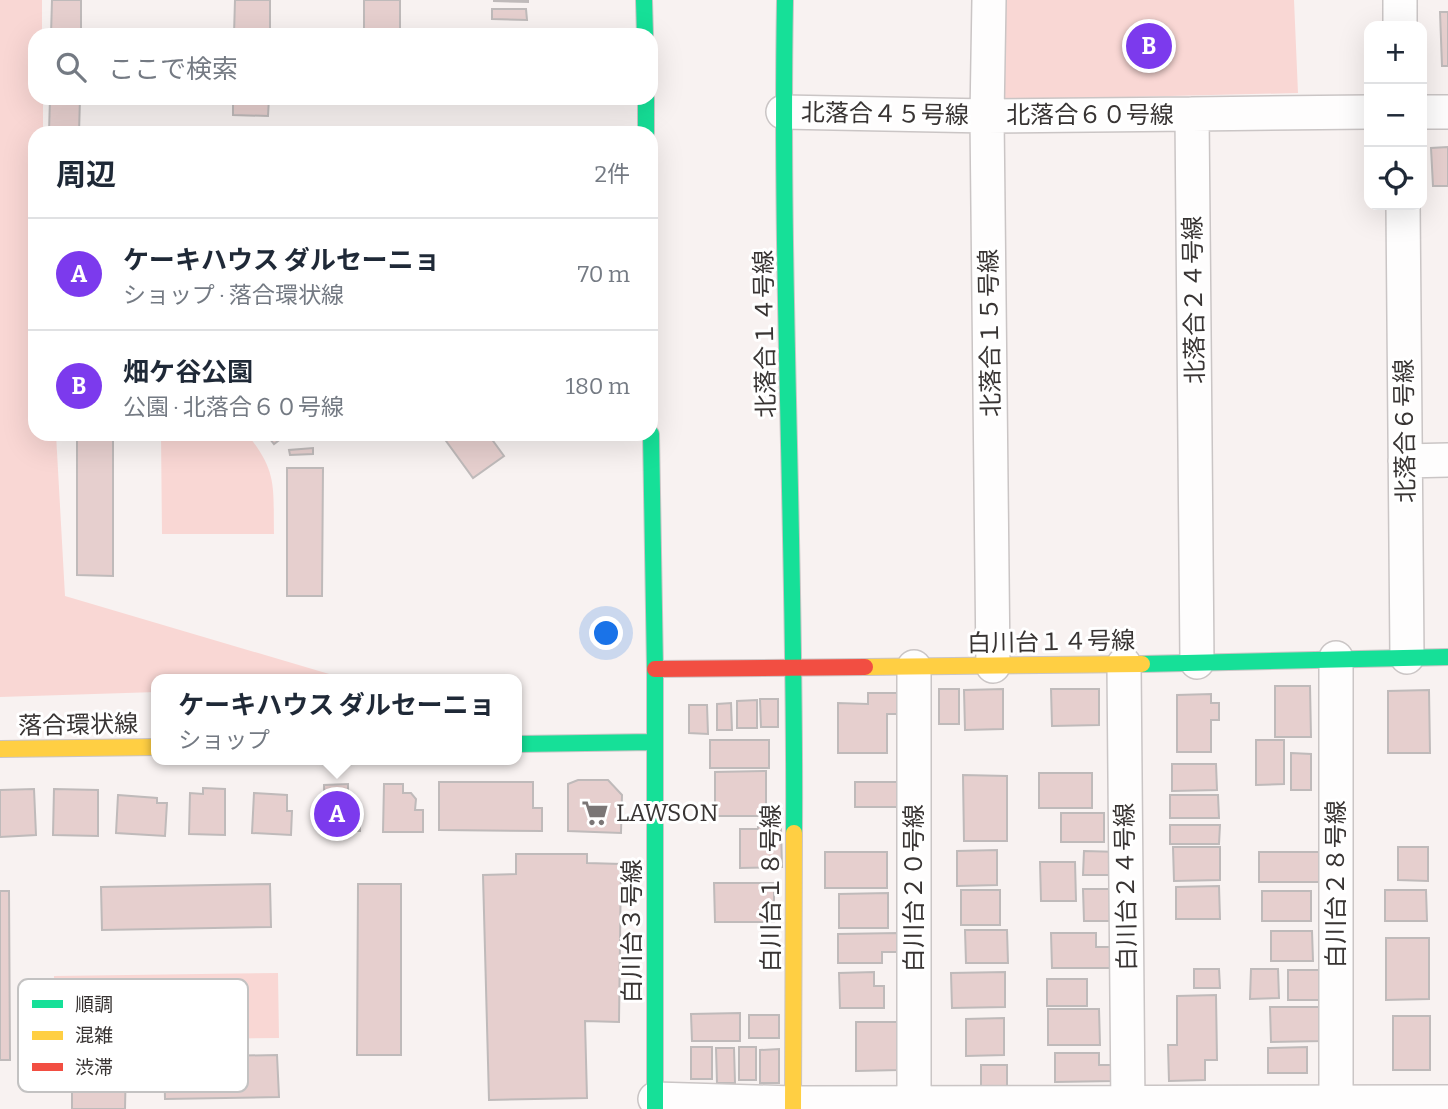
<!DOCTYPE html>
<html lang="ja">
<head>
<meta charset="utf-8">
<style>
  body { margin:0; font-family:Bitter,"Noto Sans JP",serif; background:#f6f6f7; color:#1f2937 }
  .controls { position:absolute; right:21px; top:21px; display:grid; overflow:hidden; border-radius:14px; box-shadow:0 7px 28px #0002 }
  .controls button { width:63px; height:63px; display:grid; place-items:center; padding:0; border:0; border-bottom:2px solid #e0e1e3; background:#fff; color:#1f2937; font:35px sans-serif }
  .you { position:absolute; left:607px; top:634px; width:24px; height:24px; margin:-18px; border:5px solid #fff; border-radius:50%; background:#1a73e8; box-shadow:0 0 0 10px #1a73e833 }
  .badge { display:grid; place-items:center; width:46px; height:46px; border-radius:50%; background:#7c3aed; color:#fff; font-size:23px; font-weight:700 }
  .pin { position:absolute; translate:-50% -50%; border:4px solid #fff; box-shadow:0 2px 7px #0006 }
  .popup { position:absolute; left:151px; top:674px; width:371px; height:91px; box-sizing:border-box; display:grid; place-content:center; border-radius:14px; background:#fff; filter:drop-shadow(0 2px 5px #0005); font-size:23px; white-space:nowrap; color:#747a83 }
  .popup b { font-size:26px; color:#1f2937 }
  .popup::after { content:''; position:absolute; left:50%; top:100%; margin-left:-14px; border:14px solid transparent; border-top-color:#fff }
  .list { margin:0; padding:0; list-style:none }
  h2 { display:flex; justify-content:space-between; align-items:center; height:91px; margin:0; padding:0 28px; font-size:30px }
  h2 small { font-size:23px; font-weight:400; color:#747a83 }
  .list li { display:grid; grid-template-columns:46px 1fr auto; gap:21px; align-items:center; box-sizing:border-box; height:112px; padding:0 28px; border-top:2px solid #e0e1e3 }
  .list b { display:block; font-size:26px; white-space:nowrap }
  .list p { margin:0; font-size:23px; white-space:nowrap; color:#747a83 }
  .list em { font-size:23px; font-style:normal; color:#747a83 }
  .icon { flex:none; width:38px; height:38px; fill:none; stroke:currentColor; stroke-width:2; stroke-linecap:round; stroke-linejoin:round }
  .map { position:relative; flex:none; width:1448px; height:1109px; overflow:hidden }
  .search { position:absolute; background:#fff; box-shadow:0 7px 28px #0002; left:28px; top:28px; width:630px; height:77px; display:flex; align-items:center; gap:18px; box-sizing:border-box; padding:0 24px; border-radius:21px; color:#747a83; font-size:26px }
  .panel { position:absolute; background:#fff; box-shadow:0 7px 28px #0002; left:28px; top:126px; width:630px; height:315px; border-radius:21px }
  .map>svg:first-child { display:block }
  .green { fill:#f9d7d4 }
  .building { fill:#e6cfce; stroke:#bfbaba; stroke-width:2 }
  .lines { fill:none; stroke-linecap:round; stroke-linejoin:round }
  .street-casing { stroke:#cac5c5; stroke-width:36 }
  .fast-casing { stroke:#cac5c5; stroke-width:18 }
  .slow-casing { stroke:#cac5c5; stroke-width:18 }
  .jam-casing { stroke:#cac5c5; stroke-width:18 }
  .street { stroke:#fefdfd; stroke-width:33 }
  .fast { stroke:#16e098; stroke-width:16 }
  .slow { stroke:#ffcf43; stroke-width:16 }
  .jam { stroke:#f24e42; stroke-width:16 }
  .labels { text-anchor:middle; dominant-baseline:central; stroke-width:6; stroke-linejoin:round; paint-order:stroke }
  .street-label { font-size:24px; fill:#383433; stroke:#fff }
  .poi-label { font-size:24px; fill:#383433; stroke:#fff; text-anchor:start }
  .key { fill:#fff; stroke:#c3c2c2; stroke-width:2 }
  .key-label { font-size:19px; fill:#383433 }
</style>
</head>
<body>
<div class="map">
<svg width="1448" height="1109" viewBox="0 0 1448 1109">
  <rect width="100%" height="100%" fill="#f8f2f1"/>
  <path class="green" d="M0 0H42V35H35V98H43V133H35V434H56L65 596 346 679H157V692L0 697Z
    M1001 0H1294L1298 93 1003 100Z
    M161 434H247C278 472 273 487 274 534H162Z
    M278 973 279 1038 55 1041 54 976Z"/>
  <path class="building" d="M52 0H81V35H51Z
    M235 0H270V35H234Z
    M364 0H400V35H364Z
    M494 0H528V2L494 1Z
    M492 9H526L527 20 492 19Z
    M1440 12H1448V66H1442Z
    M50 98H80L79 133H49Z
    M233 98H269L268 116 233 115Z
    M1448 147V186H1433L1431 148Z
    M77 434H113V576L77 575Z
    M266 434H287L274 444Z
    M441 434H488L504 456 473 478Z
    M313 448V454L290 455 289 450Z
    M287 468H323L322 596H287Z
    M1275 686H1310L1311 737H1275Z
    M939 689H959V724H939Z
    M1003 689V729L965 730 964 690Z
    M1051 689H1099V725L1052 726Z
    M1429 690 1430 753H1388V691Z
    M868 693H899V714H887V753H838V703L868 704Z
    M1211 694V703H1219V720H1211V752H1177V695Z
    M760 699H778V727H761Z
    M757 700V728H737V701Z
    M731 703 732 730H717V704Z
    M689 705H707L708 734 689 733Z
    M710 740H769V768H710Z
    M1256 740H1284V784L1256 785Z
    M1291 753 1311 754V790H1291Z
    M1172 764H1216L1217 790 1172 791Z
    M766 771V816H715V772Z
    M1039 773H1092V808H1039Z
    M963 775 1007 776V841H964Z
    M578 780H608L622 795 621 833 568 831V784Z
    M439 782H533V808H542V831L439 830Z
    M855 782H899V807H855Z
    M348 784V803L359 802 360 831H325L324 785Z
    M384 784H403V793H411L416 799 415 810H423V832H383Z
    M203 788 225 789V835L189 834 190 793 203 794Z
    M34 789 36 835 0 837V790Z
    M54 789 98 790V836L53 835Z
    M254 793 287 795V811H292L291 835 252 833Z
    M118 795 157 798V803H167L165 836 116 833Z
    M1170 795H1218L1219 818H1170Z
    M1061 813H1104V842H1061Z
    M758 824H773V829H781L782 867 740 868V829H758Z
    M1170 825H1220L1219 844H1170Z
    M1173 847H1220V880L1174 881Z
    M1398 847H1428V881L1398 880Z
    M997 850V885L957 886V851Z
    M1084 851 1120 852V875H1083Z
    M825 852H887V888H825Z
    M1259 852H1326V882H1259Z
    M516 854H587V863L621 864 619 1022 585 1021 587 1098 489 1100 483 875 516 874Z
    M1040 862H1075L1076 901H1041Z
    M714 883H774V922H715Z
    M270 884 271 927 102 930 101 887Z
    M358 884H401V1055H357Z
    M1219 886 1220 919H1176V887Z
    M1083 889H1117L1118 921H1084Z
    M961 890H1000V925H961Z
    M1385 890H1426L1427 921H1385Z
    M0 891H9L10 1060H0Z
    M1262 891H1311V921H1262Z
    M888 893V928H839V894Z
    M965 930H1007L1008 963H966Z
    M1271 931H1312L1313 961H1271Z
    M898 933V952H882V963H838V934Z
    M1051 933H1096V947H1110V968H1052Z
    M1386 938H1429V999L1386 1000Z
    M1194 969H1219L1220 988H1194Z
    M1251 969H1278L1279 998 1250 999Z
    M1288 970H1320L1321 1000H1288Z
    M874 972V986H884V1008H840L839 973Z
    M1005 972V1007L952 1008 951 973Z
    M1047 979H1087V1006H1047Z
    M1216 995 1217 1060H1205V1080L1169 1081 1168 1045H1177V996Z
    M1270 1007H1322L1323 1041 1271 1042Z
    M1048 1009H1099L1100 1045H1048Z
    M740 1013V1041H692L691 1014Z
    M749 1015H779V1038H749Z
    M1393 1016H1430V1070H1393Z
    M1004 1018V1055L966 1056V1019Z
    M856 1022H898L899 1070 856 1071Z
    M691 1047H712V1079H691Z
    M739 1047H756V1080H739Z
    M1307 1047V1073H1268V1048Z
    M716 1048H734L735 1083H717Z
    M779 1049V1083H760V1050Z
    M1055 1053H1099V1065H1113V1081L1055 1082Z
    M277 1055 279 1097 165 1099 164 1057Z
    M126 1061 125 1109H72V1062Z
    M981 1065H1007V1089H981Z"/>
  <g class="lines">
    <g class="street-casing">
      <path id="street" d="M989 0 987 116 993 666
        M1400 0V26
        M783 112 987 116 1192 114
        M1422 112H1448
        M1403 205 1407 657
        M1405 461 1448 460
        M1197 662 1192 114 1369 112
        M1124 664 1128 1109
        M914 667V1109
        M655 1099 793 1103 1448 1102
        M1336 1109V658"/>
    </g>
    <g class="fast-casing">
      <path id="fast" d="M644 0 645 35
        M785 0C780 278 796 556 794 833
        M646 98V133
        M651 434 655 669V1109
        M1142 664 1448 657
        M517 744 654 742"/>
    </g>
    <g class="slow-casing">
      <path id="slow" d="M865 667 1142 664
        M0 749 157 747
        M793 1109 794 833"/>
    </g>
    <g class="jam-casing">
      <path id="jam" d="M655 669 865 667"/>
    </g>
    <use href="#street" class="street"/>
    <use href="#fast" class="fast"/>
    <use href="#slow" class="slow"/>
    <use href="#jam" class="jam"/>
  </g>
  <defs>
    <g id="supermarket-bare" transform="scale(2.1)"><path d="M-6-5.5h2.5l.6 2H6L4.5 2H-2.5L-4.4-4H-6ZM-1.5 3.2a1.3 1.3 0 1 0 .1 0ZM3 3.2a1.3 1.3 0 1 0 .1 0Z" fill="#7b7676" stroke="#fff" stroke-width="2.5" paint-order="stroke"/></g>
  </defs>
  <g fill-rule="evenodd">
    <use href="#supermarket-bare" x="595" y="813"/>
  </g>
  <g class="labels">
    <g class="street-label">
      <text transform="translate(885 114) rotate(1)">北落合４５号線</text>
      <text x="1090" y="115">北落合６０号線</text>
      <text transform="translate(1194 300) rotate(-91)">北落合２４号線</text>
      <text transform="translate(990 333) rotate(-91)">北落合１５号線</text>
      <text transform="translate(765 334) rotate(-91)">北落合１４号線</text>
      <text transform="translate(1405 431) rotate(-91)">北落合６号線</text>
      <text transform="translate(1051 642) rotate(-1)">白川台１４号線</text>
      <text transform="translate(78 725) rotate(-1)">落合環状線</text>
      <text transform="translate(1336 884) rotate(-90)">白川台２８号線</text>
      <text transform="translate(1126 887) rotate(-91)">白川台２４号線</text>
      <text transform="translate(771 888) rotate(-90)">白川台１８号線</text>
      <text transform="translate(914 888) rotate(-90)">白川台２０号線</text>
      <text transform="translate(632 931) rotate(-90)">白川台３号線</text>
    </g>
    <g class="poi-label">
      <text x="616" y="813">LAWSON</text>
    </g>
  </g>
  <rect x="18" y="979" width="230" height="113" rx="10" class="key"/>
  <rect x="32" y="1000" width="31" height="8" fill="#16e098"/>
  <rect x="32" y="1031" width="31" height="9" fill="#ffcf43"/>
  <rect x="32" y="1063" width="31" height="8" fill="#f24e42"/>
  <g class="key-label">
    <text x="75" y="1011">順調</text>
    <text x="75" y="1042">混雑</text>
    <text x="75" y="1074">渋滞</text>
  </g>
</svg>
<div class="controls">
<button>+</button>
<button>−</button>
<button><svg class="icon" aria-label="locate" viewBox="0 0 24 24"><circle cx="12" cy="12" r="6"/><path d="M12 2v4M12 18v4M2 12h4M18 12h4"/></svg></button>
</div>
<div class="you"></div>
<div class="pin badge" style="left:337px;top:814px">A</div>
<div class="popup"><b>ケーキハウス ダルセーニョ</b>ショップ</div>
<div class="pin badge" style="left:1149px;top:46px">B</div>
<div class="search"><svg class="icon" aria-label="search" viewBox="0 0 24 24"><circle cx="10" cy="10" r="6"/><path d="M15 15l6 6"/></svg>ここで検索</div>
<section class="panel">
<h2>周辺<small>2件</small></h2>
<ul class="list">
<li><span class="badge">A</span><div><b>ケーキハウス ダルセーニョ</b><p>ショップ · 落合環状線</p></div><em>70 m</em></li>
<li><span class="badge">B</span><div><b>畑ケ谷公園</b><p>公園 · 北落合６０号線</p></div><em>180 m</em></li>
</ul>
</section>
</div>
</body>
</html>
